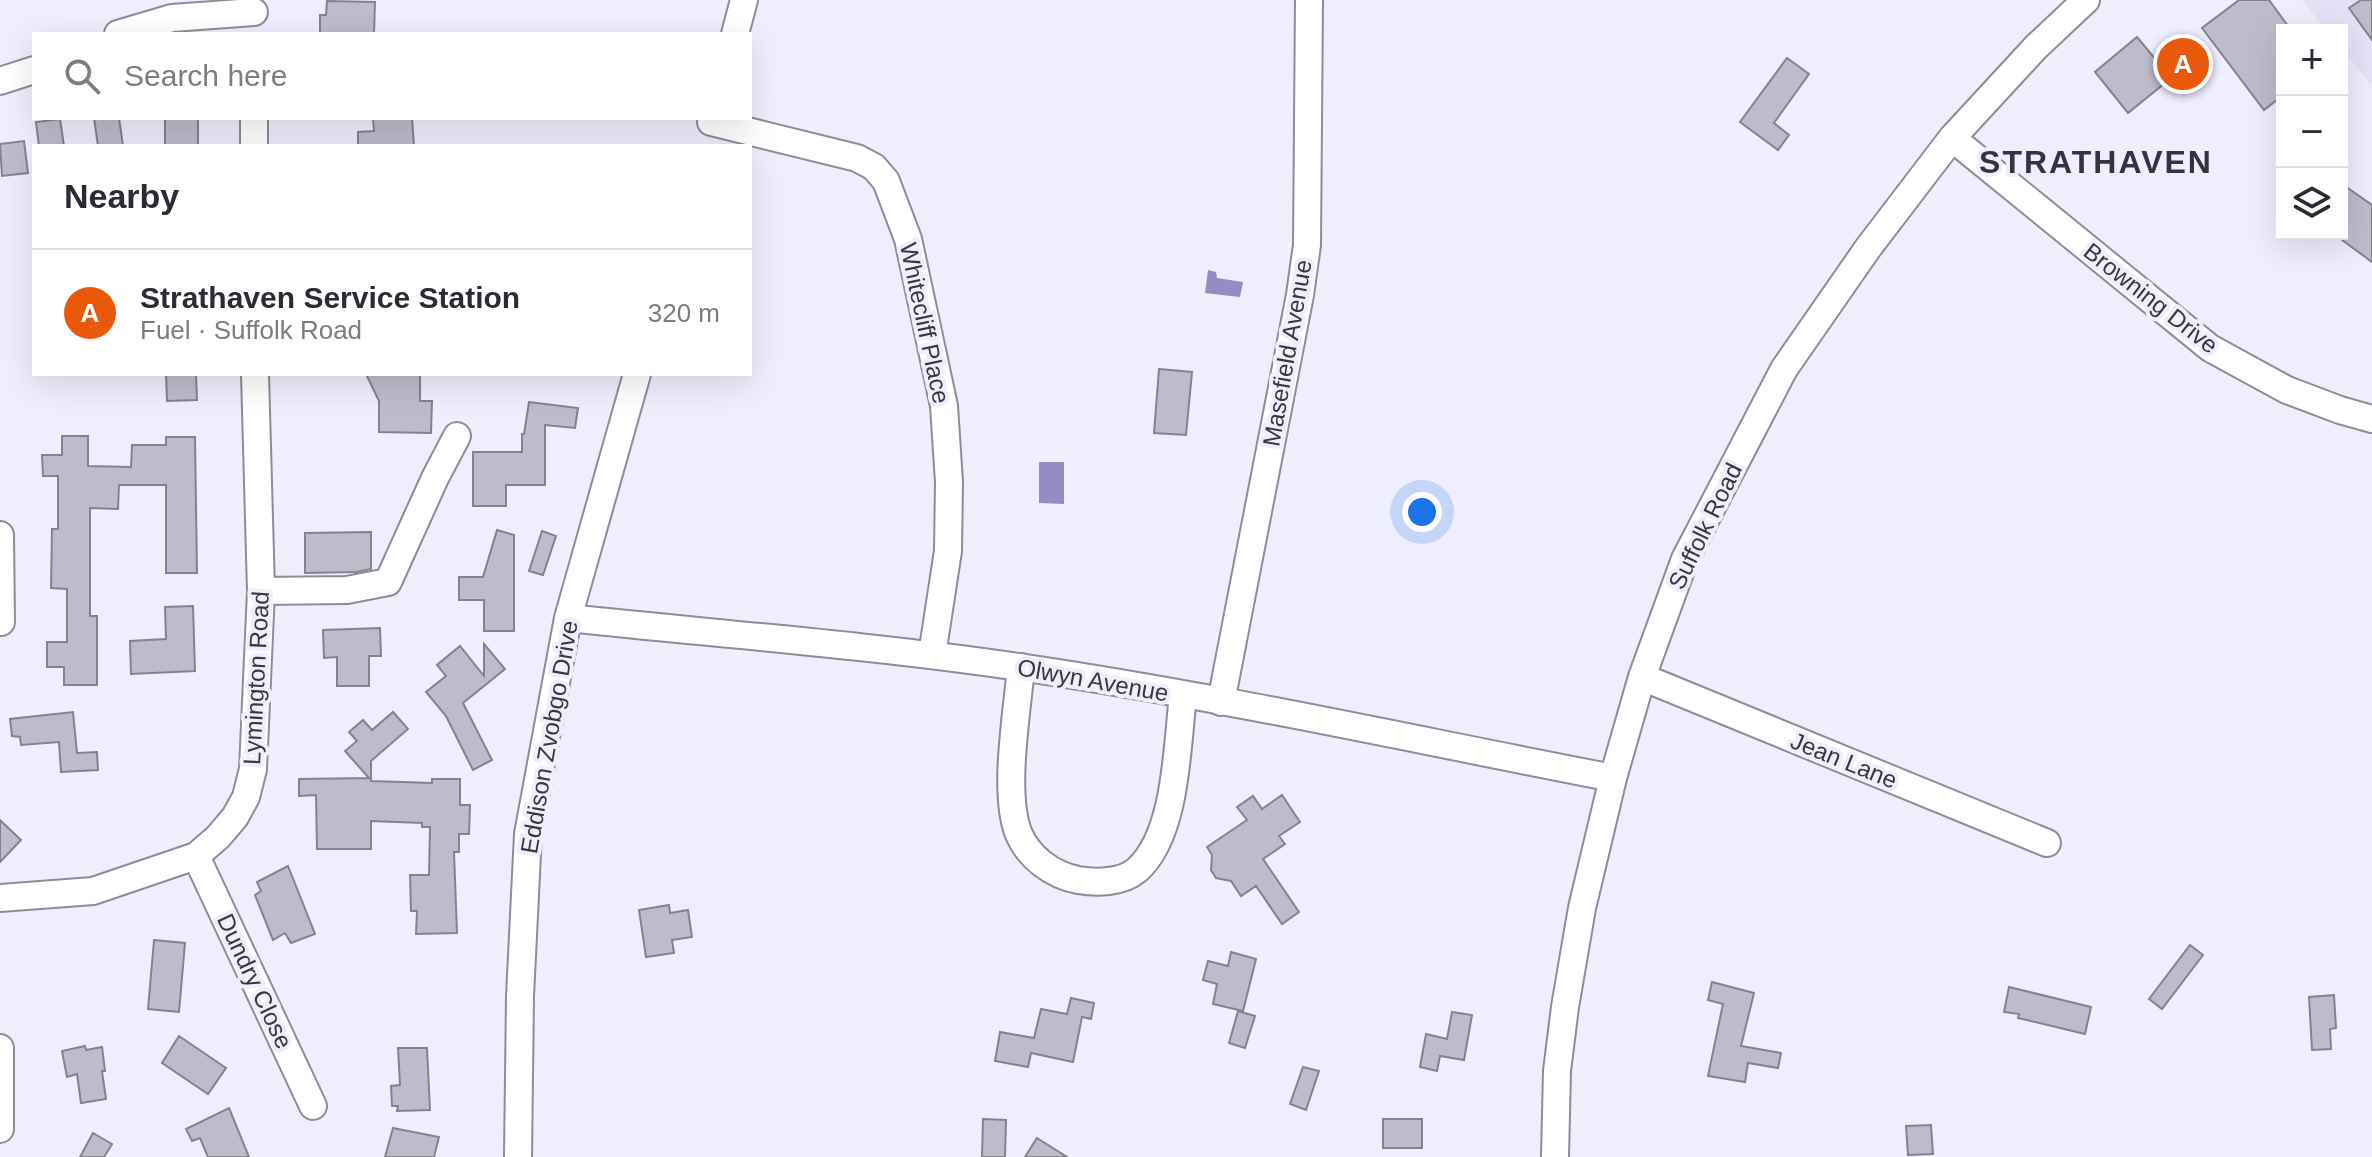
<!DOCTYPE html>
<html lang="en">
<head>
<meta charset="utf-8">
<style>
  body { margin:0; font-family:Arial,sans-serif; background:#f2f2f3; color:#2b2b33 }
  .controls { position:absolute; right:24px; top:24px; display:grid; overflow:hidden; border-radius:0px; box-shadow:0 8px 32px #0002 }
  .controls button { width:72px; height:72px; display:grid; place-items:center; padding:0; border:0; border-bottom:2px solid #e1e1e2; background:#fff; color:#2b2b33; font:40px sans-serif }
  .you { position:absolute; left:1422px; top:512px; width:28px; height:28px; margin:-20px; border:6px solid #fff; border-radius:50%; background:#1a73e8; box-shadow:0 0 0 12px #1a73e833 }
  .badge { display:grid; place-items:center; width:52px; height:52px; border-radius:50%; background:#ea580c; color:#fff; font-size:26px; font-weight:700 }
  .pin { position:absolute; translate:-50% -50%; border:4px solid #fff; box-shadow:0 2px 8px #0006 }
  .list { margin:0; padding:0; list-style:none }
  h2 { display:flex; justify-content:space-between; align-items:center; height:104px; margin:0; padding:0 32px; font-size:34px }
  h2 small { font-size:26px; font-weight:400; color:#7c7c81 }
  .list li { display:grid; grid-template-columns:52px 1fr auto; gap:24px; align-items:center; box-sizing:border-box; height:128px; padding:0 32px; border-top:2px solid #e1e1e2 }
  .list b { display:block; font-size:30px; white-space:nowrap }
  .list p { margin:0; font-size:26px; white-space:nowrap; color:#7c7c81 }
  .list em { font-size:26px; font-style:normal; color:#7c7c81 }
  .icon { flex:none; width:44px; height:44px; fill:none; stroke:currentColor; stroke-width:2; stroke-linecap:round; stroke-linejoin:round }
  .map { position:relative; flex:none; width:2372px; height:1157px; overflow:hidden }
  .search { position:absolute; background:#fff; box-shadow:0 8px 32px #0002; left:32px; top:32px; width:720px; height:88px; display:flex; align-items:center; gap:20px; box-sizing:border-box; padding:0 28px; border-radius:0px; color:#7c7c81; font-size:30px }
  .panel { position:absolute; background:#fff; box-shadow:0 8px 32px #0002; left:32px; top:144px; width:720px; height:232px; border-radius:0px }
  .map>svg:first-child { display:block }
  .built { fill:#e3e2f7 }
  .water { fill:#948cc4 }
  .building { fill:#bebccb; stroke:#84828f; stroke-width:2 }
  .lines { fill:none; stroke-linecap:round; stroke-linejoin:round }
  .minor-casing { stroke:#8e8c9a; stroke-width:30 }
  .minor { stroke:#fff; stroke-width:26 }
  .labels { text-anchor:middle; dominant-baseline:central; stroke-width:8; stroke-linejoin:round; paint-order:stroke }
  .street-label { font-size:24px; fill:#37373d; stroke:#efeefd }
  .district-label { font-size:32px; font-weight:bold; letter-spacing:2px; fill:#35333f; stroke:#efeefd }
</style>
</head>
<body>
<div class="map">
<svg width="2372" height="1157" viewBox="0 0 2372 1157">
  <rect width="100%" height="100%" fill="#efeefd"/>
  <path class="built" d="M2302 0H2372V86L2342 49V30H2326Z"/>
  <path class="water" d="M1208 270 1216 272 1217 278 1243 282 1240 297 1205 293Z
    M1039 462H1064V504L1039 503Z"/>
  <path class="building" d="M2239 0H2269L2291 30H2282V96L2264 110 2202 28Z
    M2361 0H2372V40L2349 8Z
    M327 1 375 2 374 34H320V15H326Z
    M2137 37 2171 78 2128 113 2095 72Z
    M1787 58 1809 74 1774 123 1789 135 1778 150 1740 122Z
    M94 118H119L123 146H98Z
    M165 118H198V145H165Z
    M373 118H412L414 146H358V132L374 131Z
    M60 119 64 146H39L36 122Z
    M24 141 28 173 2 176 0 144Z
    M2342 184 2372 205V262L2342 240Z
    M1159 369 1192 372 1186 435 1154 433Z
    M166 374H196L197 400 167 401Z
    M366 374H420V401H432L431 433 379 432V401Z
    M529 402 578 408 575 428 545 425V485H506V506H473V452H522V434H524Z
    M62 436H88V466L131 467 132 445H166V437H195L197 573H166V485H119L118 509 90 508V616H97V685H64V667H47V642H67V589L51 588 52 529H58V476H43L42 455H62Z
    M497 530 514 535V631H484V600H459V577H483Z
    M542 531 556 536 543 575 529 571Z
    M371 532V569L356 572 305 573V533Z
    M193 606 195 671 131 674 130 641 166 639 165 607Z
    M380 628 381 656H369V686H337V657L324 658 323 630Z
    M484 644 505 669 463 703 492 760 473 770 446 716 426 692 446 676 437 665 460 646 484 676Z
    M73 712 77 753 97 752 98 770 61 772 59 742 21 745 20 737 12 736 10 719Z
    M393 712 408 729 371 761V781L432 783V779H460V805H470L469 834H459V852H454L457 933 416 934 417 911H411L410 875H429L430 827H422V823L371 821V849H317L316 795 299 796V779L369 778 345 751 357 741 349 732 363 720 372 730Z
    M1282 795 1300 822 1279 836 1285 844 1263 859 1299 912 1282 924 1256 886 1241 896 1231 881 1216 878 1211 870 1212 855 1207 847 1247 820 1237 807 1253 796 1262 809Z
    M0 820 21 840 0 862Z
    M288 866 315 934 291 943 285 933 273 940 255 895 261 891 257 882Z
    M669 905 670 913 688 910 692 937 672 940 674 953 646 957 639 910Z
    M154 940 185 943 179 1012 148 1009Z
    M2190 945 2203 955 2162 1009 2149 999Z
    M1231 952 1256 959 1243 1011 1213 1004 1217 984 1203 980 1208 961 1228 966Z
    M1712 982 1754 993 1741 1046 1781 1053 1778 1068 1748 1063 1745 1082 1708 1076 1723 1004 1708 1000Z
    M2009 987 2091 1007 2085 1034 2018 1018 2019 1014 2004 1012Z
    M2334 995 2336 1028 2330 1029 2331 1049 2312 1050 2309 997Z
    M1071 998 1094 1003 1091 1019 1082 1017 1073 1062 1031 1053 1028 1067 995 1061 1000 1032 1034 1038 1041 1009 1067 1014Z
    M1238 1011 1255 1016 1245 1048 1229 1043Z
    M1452 1012 1472 1015 1464 1060 1440 1056 1437 1071 1420 1067 1426 1034 1447 1039Z
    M179 1036 226 1068 208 1094 162 1063Z
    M85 1046 86 1050 102 1047 105 1071H102L106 1099 81 1103 77 1074 67 1077 62 1051Z
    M398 1048H427L430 1110 397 1111 398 1106H392L391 1086 400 1085Z
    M1303 1067 1319 1071 1306 1110 1290 1104Z
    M229 1108 249 1157H208L200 1138 192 1141 186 1129Z
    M983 1119 1006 1120 1005 1157H982Z
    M1383 1119H1422V1148H1383Z
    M1931 1125 1933 1154 1908 1155 1906 1126Z
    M393 1128 439 1137 434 1157H385Z
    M93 1133 112 1144 104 1157H80Z
    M1037 1138 1067 1157H1025Z"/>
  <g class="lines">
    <g class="minor-casing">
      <path id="minor" d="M118 34 172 18 254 12
        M735 34 744 0
        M0 81 34 70
        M711 122 857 158 874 167 886 181 908 239 944 406 949 482 948 551 932 655
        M1952 138 2210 348 2287 390 2340 410 2372 419
        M254 146V118
        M0 535 1 622
        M261 591 347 590 388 582 435 478 457 436
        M568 618C718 634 869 645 1019 667 1218 696 1416 740 1613 778
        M1021 667C1017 713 1003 791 1018 832 1028 857 1052 875 1078 880 1096 883 1122 883 1137 870 1177 835 1177 745 1183 695
        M1642 677 2047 843
        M1221 702 1300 295 1307 245 1309 0
        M196 856 313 1106
        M0 898 93 891 196 856 218 837 235 817 246 797 253 769 261 591 255 374
        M0 1048V1129
        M518 1157 520 996 528 834 568 618 637 374
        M1555 1157 1557 1071 1565 1007 1582 908 1613 778 1642 677 1685 559 1784 369 1868 248 1952 138 2036 47 2086 0"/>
    </g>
    <use href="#minor" class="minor"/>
  </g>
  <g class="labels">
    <g class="street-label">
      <text transform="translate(2151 298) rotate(38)">Browning Drive</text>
      <text transform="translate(925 323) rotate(78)">Whitecliff Place</text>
      <text transform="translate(1287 353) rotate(-80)">Masefield Avenue</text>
      <text transform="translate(1705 526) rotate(-64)">Suffolk Road</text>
      <text transform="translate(256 678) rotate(-87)">Lymington Road</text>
      <text transform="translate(1093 680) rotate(10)">Olwyn Avenue</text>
      <text transform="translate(549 737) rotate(-80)">Eddison Zvobgo Drive</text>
      <text transform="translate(1844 760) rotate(22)">Jean Lane</text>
      <text transform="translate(255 981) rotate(65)">Dundry Close</text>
    </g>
    <g class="district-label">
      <text x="2096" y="162">STRATHAVEN</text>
    </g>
  </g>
</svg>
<div class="controls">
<button>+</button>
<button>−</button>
<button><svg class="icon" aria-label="layers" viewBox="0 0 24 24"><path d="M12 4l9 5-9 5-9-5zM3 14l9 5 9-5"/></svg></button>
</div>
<div class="you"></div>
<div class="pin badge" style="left:2183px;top:64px">A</div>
<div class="search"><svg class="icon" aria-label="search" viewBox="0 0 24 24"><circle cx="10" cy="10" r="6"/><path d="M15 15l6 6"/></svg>Search here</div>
<section class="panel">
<h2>Nearby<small></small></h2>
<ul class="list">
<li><span class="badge">A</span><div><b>Strathaven Service Station</b><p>Fuel · Suffolk Road</p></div><em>320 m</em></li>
</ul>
</section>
</div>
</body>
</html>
